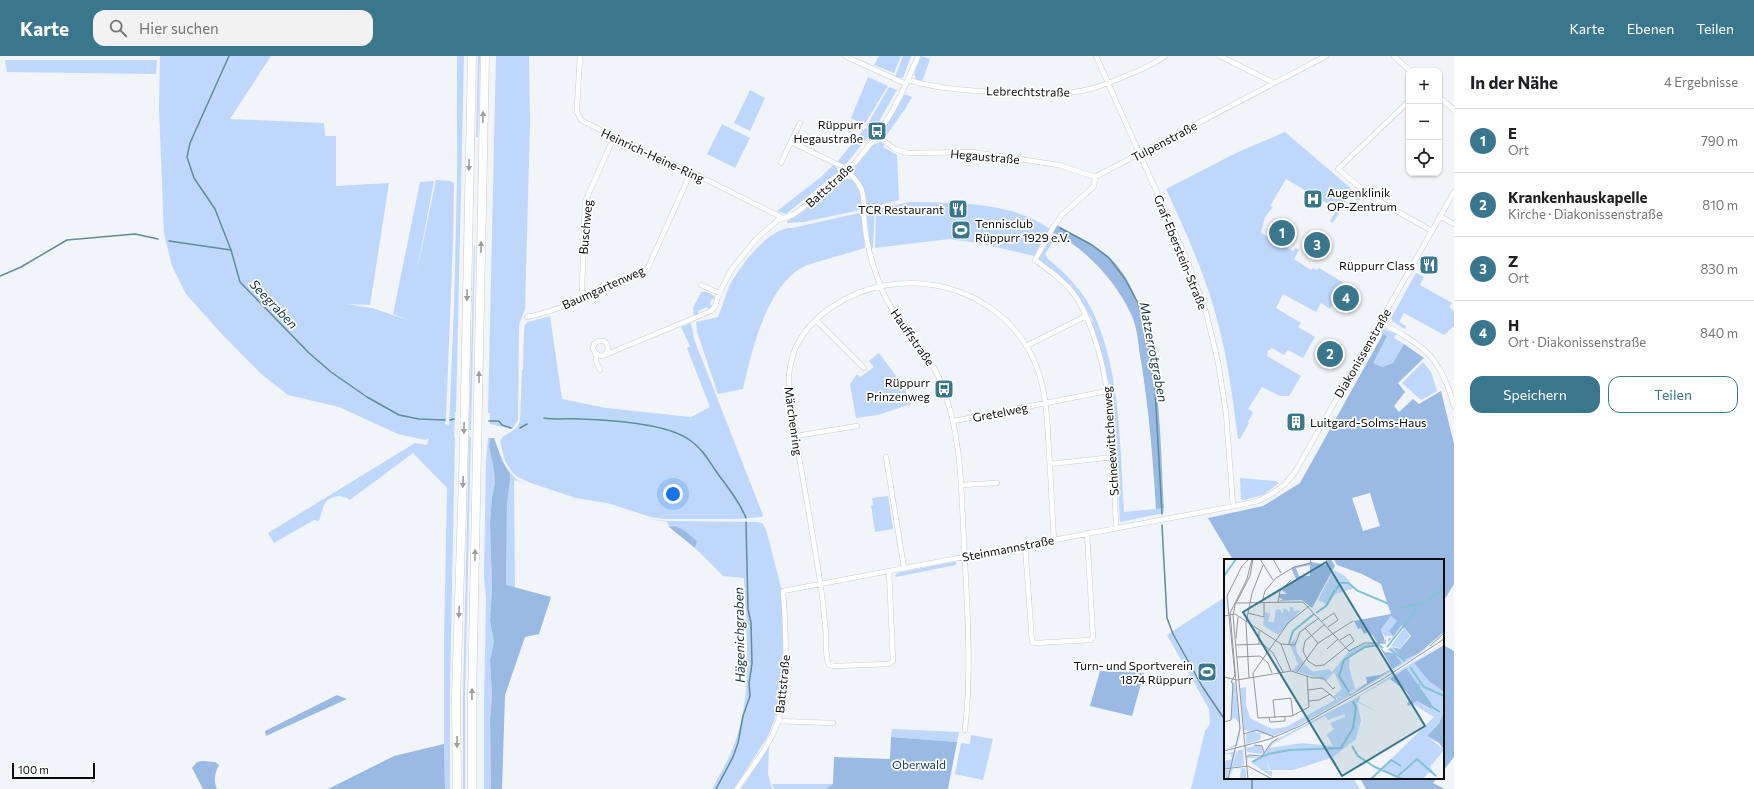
<!DOCTYPE html>
<html lang="de">
<head>
<meta charset="utf-8">
<style>
  body { margin:0; font-family:Commissioner,sans-serif; background:#f2f2f2; color:#202124 }
  .controls { position:absolute; right:12px; top:12px; display:grid; overflow:hidden; border-radius:8px; box-shadow:0 1px 3px #0004 }
  .controls button { width:36px; height:36px; display:grid; place-items:center; padding:0; border:0; border-bottom:1px solid #e0e0e0; background:#fff; color:#202124; font:20px sans-serif }
  .scale { position:absolute; left:12px; bottom:10px; width:83px; box-sizing:border-box; padding-left:4px; border:2px solid #0c0d0e; border-top:0; font-size:11px; line-height:14px; white-space:nowrap; color:#0c0d0e; -webkit-text-stroke:3px #fff; paint-order:stroke }
  .you { position:absolute; left:673px; top:438px; width:14px; height:14px; margin:-10px; border:3px solid #fff; border-radius:50%; background:#1a73e8; box-shadow:0 0 0 6px #1a73e833 }
  .badge { display:grid; place-items:center; width:26px; height:26px; border-radius:50%; background:#3a778d; color:#fff; font-size:13px; font-weight:700 }
  .pin { position:absolute; translate:-50% -50%; border:2px solid #fff; box-shadow:0 1px 4px #0006 }
  .list { margin:0; padding:0; list-style:none }
  h2 { display:flex; justify-content:space-between; align-items:center; height:52px; margin:0; padding:0 16px; font-size:17px }
  h2 small { font-size:13px; font-weight:400; color:#757577 }
  .list li { display:grid; grid-template-columns:26px 1fr auto; gap:12px; align-items:center; box-sizing:border-box; height:64px; padding:0 16px; border-top:1px solid #e0e0e0 }
  .list b { display:block; font-size:15px; white-space:nowrap }
  .list p { margin:0; font-size:13px; white-space:nowrap; color:#757577 }
  .list em { font-size:13px; font-style:normal; color:#757577 }
  .actions { display:flex; gap:8px; padding:12px 16px }
  .actions a { flex:1; padding:9px 0; border:1px solid #3a778d; border-radius:12px; text-align:center; font-size:14px; color:#3a778d }
  .actions .main { background:#3a778d; color:#fff }
  .icon { flex:none; width:22px; height:22px; fill:none; stroke:currentColor; stroke-width:2; stroke-linecap:round; stroke-linejoin:round }
  .map { position:relative; flex:none; width:1454px; height:733px; overflow:hidden }
  header { display:flex; align-items:center; gap:24px; box-sizing:border-box; height:56px; padding:0 20px; background:#3a778d; color:#fff }
  header strong { font-size:19px }
  nav { display:flex; gap:22px; margin-inline-start:auto; font-size:14px }
  .search { width:280px; height:36px; background:#f2f2f2; display:flex; align-items:center; gap:10px; box-sizing:border-box; padding:0 14px; border-radius:12px; color:#757577; font-size:15px }
  main { display:flex }
  aside { flex:1; background:#fff }
  .map>svg:first-child { display:block }
  .green { fill:#bfd7fa }
  .forest { fill:#9ab9e3; fill-rule:evenodd }
  .lines { fill:none; stroke-linecap:round; stroke-linejoin:round }
  .stream { stroke:#5f8d99; stroke-width:1.5 }
  .minor-casing { stroke:#cacdd1; stroke-width:5.5 }
  .motorway-casing { stroke:#cacdd1; stroke-width:9 }
  .minor { stroke:#fff; stroke-width:4.5 }
  .motorway { stroke:#fff; stroke-width:8 }
  .oneway { fill:#9e9e9f }
  .labels { text-anchor:middle; dominant-baseline:central; stroke-width:3.5; stroke-linejoin:round; paint-order:stroke }
  .street-label { font-size:12px; fill:#0c0d0e; stroke:#fff }
  .poi-label { font-size:12px; fill:#0c0d0e; stroke:#fff; text-anchor:end }
  .park-label { font-size:12px; fill:#12396d; stroke:#fff }
  .water-label { font-size:13px; font-style:italic; fill:#13343b; stroke:#fff }
  .inset-river { fill:none; stroke:#83c4d4; stroke-width:2 }
  .inset-road { fill:none; stroke:#95989a; stroke-width:1 }
  .view { fill:#3a778d; fill-opacity:0.15; stroke:#3a778d; stroke-width:2 }
  .inset-edge { fill:none; stroke:#0c0d0e; stroke-width:2 }
</style>
</head>
<body>
<header>
<strong>Karte</strong>
<div class="search"><svg class="icon" aria-label="search" viewBox="0 0 24 24"><circle cx="10" cy="10" r="6"/><path d="M15 15l6 6"/></svg>Hier suchen</div>
<nav><a>Karte</a><a>Ebenen</a><a>Teilen</a></nav>
</header>
<main>
<div class="map">
<svg width="1454" height="733" viewBox="0 0 1454 733">
  <rect width="100%" height="100%" fill="#f1f4f8"/>
  <path class="green" d="M160 0H271L230 63 324 67 325 80H336V130L389 127 370 249 347 248 372 252 408 264 393 258 420 126 434 125 416 220 436 124 450 125 454 127 453 186 446 362 445 368 449 369 454 253 457 125V0H464L456 356H455L454 381H455L450 632V733H445L444 688V585L447 432 413 397 350 444C342 438 330 439 324 449 322 453 321 460 319 465L314 464 274 487 268 477 415 387 427 389 429 382 425 384 398 378 339 351 288 339 261 318 220 276 186 238 172 210 164 177 159 53Z
    M478 0H480L478 81H476Z
    M496 0H529L530 67 525 253 519 269 518 364 512 373 490 368V357H488Z
    M879 0H901L894 17 874 9Z
    M903 0H911L903 22 895 21Z
    M921 0 930 3 922 26 916 23 914 18Z
    M5 4H157L156 18 7 16Z
    M868 21 888 30 864 69 851 62Z
    M889 31 897 34 874 74 867 69Z
    M750 34 765 42 750 75 734 67Z
    M905 38 912 41 905 53 886 80 882 76Z
    M722 68 750 82 735 112 707 98Z
    M865 72 873 75 845 109 837 106Z
    M1285 76 1361 141 1359 145 1349 139 1333 167 1330 165 1337 153 1286 123 1270 150 1273 151 1265 161 1261 177 1293 195 1295 192 1299 194 1294 203 1311 214 1313 212 1317 214 1319 212 1344 227 1330 253 1321 247 1316 256 1283 238 1276 252 1301 267 1298 271 1315 281 1303 302 1288 294 1284 299 1272 292 1270 294H1268L1267 300 1301 320 1289 340H1280L1262 331 1248 353 1253 356 1248 366 1249 367 1240 383H1238C1232 337 1226 290 1212 246 1200 207 1183 170 1166 133L1236 97Z
    M880 86 884 88 883 91 897 99 899 144 869 152 866 150 864 134 854 118V112L873 89Z
    M833 109 837 112 838 116 786 158 777 155 821 121Z
    M846 122 852 124C859 132 865 145 860 154L804 166 787 167V165L801 157Z
    M910 146C956 147 1011 145 1050 173L1034 200 979 187 949 183 875 192 876 153Z
    M875 154 873 192 871 193 866 157Z
    M859 157 861 158 865 192 807 209C767 227 752 293 743 333L718 338 697 276 696 266 718 261C722 251 725 240 730 229 740 210 769 171 792 172Z
    M1053 176 1060 180 1052 187 1045 198 1048 203C1063 215 1076 228 1087 245 1121 303 1120 391 1124 456L1164 452V457L1120 466 1114 355 1109 325 1107 324 1091 266 1093 265 1070 228 1068 229 1057 217 1039 205 1038 203Z
    M474 190H475L471 374H469Z
    M1416 217 1424 221 1420 229 1452 247 1449 251 1454 255V270L1444 279 1404 257 1399 266 1406 270 1405 273 1392 265 1391 262Z
    M701 236H707L714 240 715 244 712 242 710 248 713 250 709 255 707 251 698 255V259L694 261 693 252Z
    M550 260 562 343 606 352 691 361 710 351 687 292 690 290 681 271 691 267 694 283 761 454 763 459 762 461 737 463H664L651 461 607 447 576 442 528 426 518 421 512 416 505 405 500 385C505 376 516 377 520 365L522 313H523L524 276 525 269 528 266Z
    M1384 273 1396 278 1394 282 1404 288 1393 307 1382 311 1372 307 1387 280 1380 276Z
    M879 297 905 332 911 348 878 359 856 362 850 328 857 318 860 321 874 311 869 305Z
    M1423 306 1431 316 1437 335 1421 344 1402 327Z
    M469 381H471L465 640V733H463V640Z
    M488 382H490L489 391 494 414 495 427 492 441 490 468 492 531 490 565 494 585 490 604 492 639 490 664 491 733H484V651L486 542 484 520 486 405Z
    M506 411 515 422 523 428 516 424 514 425 515 532 506 530 507 448 510 424V418Z
    M1240 422 1276 425 1279 427 1263 439 1244 444 1241 443Z
    M888 440 893 473 875 476 871 449H873L872 442Z
    M649 463 666 465 757 466 762 467 766 473 782 535 783 595 779 646 774 665 768 680 734 733H712C719 719 729 704 734 689 754 636 746 577 744 522L723 520 695 492 697 485 687 477 673 470 669 471 667 466Z
    M953 506H956V509L896 521 895 520 897 517Z
    M1225 541V722H1353L1360 733H1191L1205 675 1210 668 1209 653 1167 579Z
    M892 673 959 676 957 686 891 681Z
    M971 679 993 683 983 724 955 718 961 687 970 688Z
    M769 691 768 718 772 733H741Z
    M772 728H833L825 733H774Z"/>
  <path class="forest" d="M1057 169C1074 179 1095 188 1109 201 1162 249 1160 384 1164 452L1156 453C1153 404 1149 354 1141 305 1138 290 1138 272 1131 258 1115 224 1086 193 1053 176Z
    M1383 278 1387 280 1373 307 1382 311 1393 307 1404 288 1424 302 1398 327 1405 336 1394 350 1399 356 1413 343 1419 348 1441 335 1454 388V528L1443 546V504H1233L1208 462 1263 450 1300 427ZM1370 437 1380 470 1363 475 1352 442Z
    M490 382H494L502 404 510 418V424L507 448 506 529 551 541 539 578 525 581 505 639 502 733H491L490 664 492 639 490 604 494 585 490 565 492 531 490 468 492 441 495 427 494 414 489 391Z
    M673 470C683 472 690 479 697 485L695 492 669 471Z
    M1443 589 1454 595V701L1443 715Z
    M1100 615 1144 617 1132 660 1090 650Z
    M337 639 347 643 266 680 265 675Z
    M891 681 957 686 948 733H825L833 728 834 701 890 703Z
    M444 688 445 733H328L394 700Z
    M202 705 215 706 219 709C215 716 213 725 217 733H203L192 712 197 706Z
    M1360 722H1437L1433 727 1445 733H1366Z"/>
  <g class="lines">
    <path class="stream" d="M229 0 190 87 187 101 194 122 215 153 231 194 240 226 309 297 331 316 367 341 399 359 419 363 445 364
      M1060 172 1092 189 1109 202 1125 223 1138 247 1144 269 1155 333 1162 458
      M169 185 231 194
      M0 220 21 211 67 184 135 178 158 183
      M544 362C556 364 569 362 581 363 610 364 668 367 691 385 703 393 710 407 718 418 729 433 739 445 746 462
      M450 364 454 363
      M489 365H499L502 369 511 372
      M520 372 527 368
      M1162 469 1167 562 1173 578 1202 630 1225 664
      M1252 722V733
      M716 733 733 701 738 687 743 660 750 640 749 627 752 608 751 567 748 553 746 466"/>
    <g class="minor-casing">
      <path id="minor" d="M580 0 577 51V56L581 64 636 92 691 116 783 162
        M845 0 906 28
        M1096 0 1187 204 1206 256 1218 306 1226 357 1233 450
        M1220 0 1274 27
        M1394 0 1410 15
        M908 24C938 33 965 34 996 36 1027 37 1060 41 1090 33 1105 29 1119 23 1133 17 1144 12 1156 7 1165 0
        M1439 41 1454 54
        M1409 45 1338 113 1372 141 1432 175
        M877 80 895 93 907 97 972 96 1059 109 1095 121
        M791 86 841 110C848 116 857 123 861 132 866 144 863 158 865 171 867 191 873 210 880 229 894 267 928 291 942 329 962 381 961 432 964 487 967 549 972 612 965 674
        M781 107 800 67
        M1095 121 1094 130 1062 159 1054 170 1035 204C1049 214 1063 224 1074 238 1081 247 1085 257 1089 267 1115 331 1113 403 1116 471
        M1095 121 1326 0
        M1440 160 1454 168
        M701 229 719 237
        M584 241 582 233 585 146 614 81
        M527 261C566 253 606 233 642 217L648 212 691 116
        M816 264 864 312
        M1380 266C1425 291 1440 299 1454 350
        M1026 290 1086 260
        M597 298 596 305 600 314
        M605 299 608 294 607 288 604 285H598L594 288 593 293 596 298 601 300 605 299 711 255 715 250 719 237 732 213 757 182 778 164 793 159 816 142 848 115 864 96 877 80 893 54 906 28 918 0
        M954 365 1107 335
        M796 380 857 370
        M886 401 904 512
        M1050 408 1113 401
        M961 429 997 427
        M1025 489 1032 586 1035 587 1091 584 1093 581 1087 477
        M889 515 893 605 889 608 835 610 829 609C825 600 826 587 826 578 824 560 823 543 820 526 814 484 806 442 799 400 795 376 789 352 789 329 788 317 791 305 795 293 805 271 823 255 845 243 911 209 996 231 1031 298 1047 329 1047 362 1049 396 1051 425 1052 454 1054 484
        M778 665 833 667
        M737 733C751 712 770 690 778 665 789 629 786 573 783 535L1240 449 1258 445 1273 437 1285 428 1295 416 1454 136"/>
    </g>
    <g class="motorway-casing">
      <path id="motorway" d="M457 733 456 642 464 387 472 0
        M472 733V643L485 0"/>
    </g>
    <use href="#minor" class="minor"/>
    <use href="#motorway" class="motorway"/>
  </g>
  <defs><path id="oneway-solid" d="M-6-.8H1V-3.2L6.5 0L1 3.2V.8H-6Z"/></defs>
  <g class="oneway">
    <use href="#oneway-solid" transform="translate(483 61) rotate(-89)"/>
    <use href="#oneway-solid" transform="translate(469 109) rotate(91)"/>
    <use href="#oneway-solid" transform="translate(481 191) rotate(-89)"/>
    <use href="#oneway-solid" transform="translate(467 239) rotate(91)"/>
    <use href="#oneway-solid" transform="translate(479 321) rotate(-89)"/>
    <use href="#oneway-solid" transform="translate(464 372) rotate(91)"/>
    <use href="#oneway-solid" transform="translate(463 426) rotate(92)"/>
    <use href="#oneway-solid" transform="translate(475 499) rotate(-89)"/>
    <use href="#oneway-solid" transform="translate(459 556) rotate(92)"/>
    <use href="#oneway-solid" transform="translate(472 638) rotate(-89)"/>
    <use href="#oneway-solid" transform="translate(457 686) rotate(90)"/>
  </g>
  <defs>
    <g id="bus-square" transform="scale(1)"><rect x="-9" y="-9" width="18" height="18" rx="4" fill="#3a778d" stroke="#fff"/><path d="M-5-6H5V4H4V6H2V4H-2V6H-4V4H-5ZM-3.5-4V0h7V-4ZM-3.5 1.2v1.5H-2V1.2ZM2 1.2v1.5H3.5V1.2Z" fill="#fff"/></g>
    <g id="hospital-square" transform="scale(1)"><rect x="-9" y="-9" width="18" height="18" rx="4" fill="#3a778d" stroke="#fff"/><path d="M-5-5h3v3.5h4V-5h3V5h-3V1.5h-4V5h-3Z" fill="#fff"/></g>
    <g id="restaurant-square" transform="scale(1)"><rect x="-9" y="-9" width="18" height="18" rx="4" fill="#3a778d" stroke="#fff"/><path d="M-5-6h1v4h1v-4h1v4h1v-4h1v5L-1.5 .5V6h-2V.5L-5-1ZM5-6V6H3V1.5H1.5Q1.5-4 5-6Z" fill="#fff"/></g>
    <g id="stadium-square" transform="scale(1)"><rect x="-9" y="-9" width="18" height="18" rx="4" fill="#3a778d" stroke="#fff"/><path d="M0-5a6.5 5 0 1 0 0 10a6.5 5 0 1 0 0-10ZM-3.5-1.8h7v3.6h-7Z" fill="#fff"/></g>
    <g id="building-square" transform="scale(1)"><rect x="-9" y="-9" width="18" height="18" rx="4" fill="#3a778d" stroke="#fff"/><path d="M-4-6H4V6H1V3H-1V6H-4ZM-2.5-4.3h1.7v1.8h-1.7ZM.8-4.3h1.7v1.8H.8ZM-2.5-1h1.7V.8h-1.7ZM.8-1h1.7V.8H.8Z" fill="#fff"/></g>
  </defs>
  <g fill-rule="evenodd">
    <use href="#bus-square" x="877" y="75"/>
    <use href="#hospital-square" x="1313" y="143"/>
    <use href="#restaurant-square" x="958" y="153"/>
    <use href="#stadium-square" x="961" y="174"/>
    <use href="#restaurant-square" x="1429" y="209"/>
    <use href="#bus-square" x="944" y="333"/>
    <use href="#building-square" x="1296" y="366"/>
    <use href="#stadium-square" x="1207" y="616"/>
  </g>
  <g class="labels">
    <g class="street-label">
      <text transform="translate(1028 35) rotate(1)">Lebrechtstraße</text>
      <text transform="translate(1164 85) rotate(-28)">Tulpenstraße</text>
      <text transform="translate(653 99) rotate(25)">Heinrich-Heine-Ring</text>
      <text transform="translate(985 100) rotate(5)">Hegaustraße</text>
      <text transform="translate(829 129) rotate(-42)">Battstraße</text>
      <text transform="translate(585 171) rotate(-85)">Buschweg</text>
      <text transform="translate(1181 196) rotate(68)">Graf-Eberstein-Straße</text>
      <text transform="translate(603 231) rotate(-24)">Baumgartenweg</text>
      <text transform="translate(913 281) rotate(55)">Hauffstraße</text>
      <text transform="translate(1362 297) rotate(-60)">Diakonissenstraße</text>
      <text transform="translate(1000 356) rotate(-11)">Gretelweg</text>
      <text transform="translate(794 365) rotate(82)">Märchenring</text>
      <text transform="translate(1110 385) rotate(-94)">Schneewittchenweg</text>
      <text transform="translate(1008 492) rotate(-11)">Steinmannstraße</text>
      <text transform="translate(782 628) rotate(-84)">Battstraße</text>
    </g>
    <g class="poi-label">
      <text x="863" y="68">Rüppurr<tspan x="863" dy="14">Hegaustraße</tspan></text>
      <text x="1327" y="136" text-anchor="start">Augenklinik<tspan x="1327" dy="14">OP-Zentrum</tspan></text>
      <text x="944" y="153">TCR Restaurant</text>
      <text x="975" y="167" text-anchor="start">Tennisclub<tspan x="975" dy="14">Rüppurr 1929 e.V.</tspan></text>
      <text x="1415" y="209">Rüppurr Class</text>
      <text x="930" y="326">Rüppurr<tspan x="930" dy="14">Prinzenweg</tspan></text>
      <text x="1310" y="366" text-anchor="start">Luitgard-Solms-Haus</text>
      <text x="1193" y="609">Turn- und Sportverein<tspan x="1193" dy="14">1874 Rüppurr</tspan></text>
    </g>
    <g class="park-label">
      <text x="919" y="708">Oberwald</text>
    </g>
    <g class="water-label">
      <text transform="translate(274 248) rotate(46)">Seegraben</text>
      <text transform="translate(1154 296) rotate(79)">Matzerrotgraben</text>
      <text transform="translate(739 579) rotate(-91)">Hägenichgraben</text>
    </g>
  </g>
  <g transform="translate(1224 503)">
    <rect width="220" height="220" fill="#f1f4f8"/>
    <path d="M110 11 121 17 131 29 111 35 104 46 94 41ZM66 48H69L70 52 77 51 54 76 39 66 41 53 46 55 44 63H50L52 50 57 51 58 56 60 49 66 53ZM167 57 173 62 167 73 168 77H162V83L158 84 162 80 157 70ZM95 59 79 69 71 80 73 94 81 105 73 113 68 112 74 105 66 86 76 72 81 67ZM180 69 186 77 176 89 167 87ZM153 84 159 89 146 87 126 97 125 108 131 130 143 124 125 134 126 137 70 169 49 177 20 171 16 129 22 128V146L26 159 48 170 62 168 118 137 113 139 110 137 118 130 110 113 102 122 75 113 76 110 81 106 89 113 105 110 108 113 125 92 139 85ZM208 84 201 90 191 97 176 107 128 136 178 104 170 94 163 91 167 88 182 100ZM220 84 190 104 205 122 220 133V151L215 163 203 177 220 191 206 208 213 218 205 213 199 220H174L169 215 156 211 210 158 187 144 193 142 205 150 207 147 182 109 166 120 136 137 135 143 154 153 133 143 137 161 132 180 109 198 118 216 107 199 69 211H46L43 202 45 211 41 212H48V218L28 204 39 199 43 196 36 199H24V205L23 198 24 197 36 198 48 183 130 140ZM121 155V158L106 164 110 170 103 176 109 187 78 184 45 189 50 184 101 157 104 161ZM8 122 11 124 16 162V176L13 187 0 191 6 188 4 166 6 188 13 185 15 175V164L11 159 7 160ZM33 172 37 176 36 181 22 185V175ZM34 186 39 188 38 195 23 193 22 189ZM19 190 20 206 0 210V202L8 200 7 195H0L12 192 8 208 13 192ZM21 209 23 220 22 215V220H16L17 210H9L5 220 7 210 4 220H0V211Z" fill="#bfd7fa" fill-rule="evenodd"/>
    <path d="M102 0H107L111 7 88 49 78 41 55 42 59 40 55 39V35H63L58 31 72 20 67 9 87 3 103 6ZM86 6V17H75L72 9ZM110 0H220V73L195 94 180 101 168 88 176 90 187 77 178 66 169 78 164 83 165 78 167 80 169 77 165 72 173 62 167 57 157 70 161 82 154 85 149 77 144 73 140 75 137 69 134 70 130 62 167 55 157 25 138 15 113 6ZM220 86V133L205 122 190 104ZM156 88 161 93 170 94 178 104 126 137 125 134 127 135 143 124 142 118 156 116 168 110ZM182 109 207 144V150L193 142 184 147 183 144 187 141 182 132 166 120ZM220 152V191L215 184 203 177 215 164Z" fill="#9ab9e3" fill-rule="evenodd"/>
    <path class="inset-river" d="M0 17 12 0M112 30 117 24H124L134 32 165 45M205 41 220 28M176 49 203 43M92 54 102 47 111 31M65 85 69 72 90 55M163 88 193 50M166 90 181 102M120 101 141 88 155 86 159 89M120 101 115 117 125 133M186 108 200 128 220 137M196 125 192 130 208 148 216 153M216 167 213 173 220 183M128 187 134 197 151 208 178 220M28 203 44 195 66 191 117 189 129 169 132 149 129 142M174 217 193 200 212 217M147 220 167 201 177 207"/>
    <path class="inset-road" d="M36 0 49 21M49 0 57 14M38 43 41 32 52 19 70 8 87 4 86 0M54 43 56 32 67 21M12 44 79 43 125 92 140 84H162M24 54 40 58V43M0 57 11 55 57 85M98 62 110 54 114 61 104 68M101 65 81 82 79 92 84 102 92 107 100 106 130 82 126 75 116 81M81 69 94 84M35 72V85M12 79 14 58M57 85 71 86 76 73 95 59M57 85 67 112M12 86 39 85 49 94 59 113M206 87 220 74M103 90 114 80M13 98 36 97 44 104 48 114M73 113 94 84 129 62M83 117 85 148 68 157 34 159 29 114 64 64 85 47M0 118 13 121 67 112 89 119H99L109 130 111 128M25 119 22 64 28 34 39 6M84 131 98 129 112 140M85 142 95 141 106 135M45 159 46 163 61 162V158M51 159 49 141 67 139 69 157M0 163 7 161 9 125 7 123 11 116 3 37 18 7 25 0M19 175 33 171 50 178M30 186 38 187 40 194M0 192 46 180 76 167 159 120 220 80M22 198 25 196 38 197 47 184 54 179M0 210 24 207 48 220M4 220 16 169 6 54 23 20 28 0M24 220 9 57 11 46 26 17 29 0"/>
    <path class="view" d="M102 3 201 167 118 217 19 53Z"/>
    <rect width="220" height="220" class="inset-edge"/>
  </g>
</svg>
<div class="controls">
<button>+</button>
<button>−</button>
<button><svg class="icon" aria-label="locate" viewBox="0 0 24 24"><circle cx="12" cy="12" r="6"/><path d="M12 2v4M12 18v4M2 12h4M18 12h4"/></svg></button>
</div>
<div class="scale">100 m</div>
<div class="you"></div>
<div class="pin badge" style="left:1282px;top:177px">1</div>
<div class="pin badge" style="left:1330px;top:298px">2</div>
<div class="pin badge" style="left:1317px;top:189px">3</div>
<div class="pin badge" style="left:1346px;top:242px">4</div>
</div>
<aside>
<h2>In der Nähe<small>4 Ergebnisse</small></h2>
<ul class="list">
<li><span class="badge">1</span><div><b>E</b><p>Ort</p></div><em>790 m</em></li>
<li><span class="badge">2</span><div><b>Krankenhauskapelle</b><p>Kirche · Diakonissenstraße</p></div><em>810 m</em></li>
<li><span class="badge">3</span><div><b>Z</b><p>Ort</p></div><em>830 m</em></li>
<li><span class="badge">4</span><div><b>H</b><p>Ort · Diakonissenstraße</p></div><em>840 m</em></li>
</ul>
<div class="actions"><a class="main">Speichern</a><a>Teilen</a></div>
</aside>
</main>
</body>
</html>
